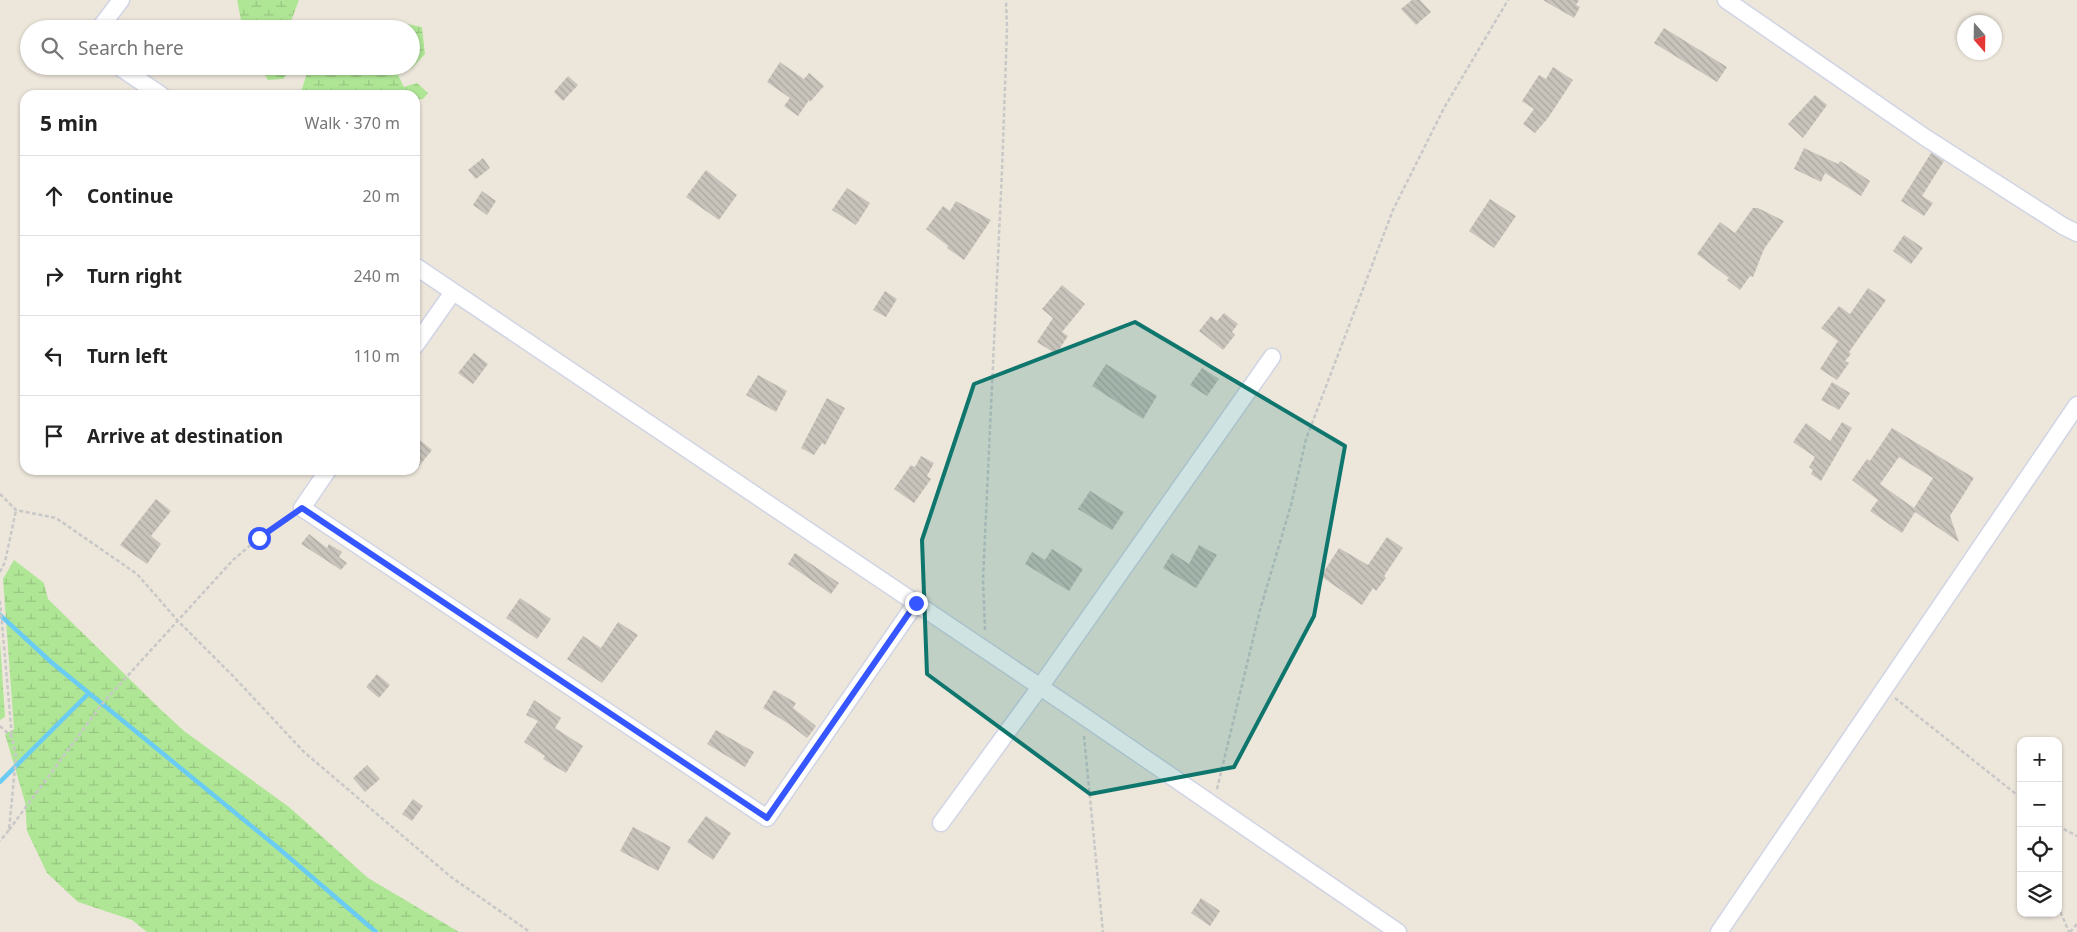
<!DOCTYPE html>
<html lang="en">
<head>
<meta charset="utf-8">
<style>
  body { margin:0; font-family:"Noto Sans",sans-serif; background:#f6f6f6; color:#222 }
  .controls { position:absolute; right:15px; bottom:15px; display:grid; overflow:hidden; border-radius:10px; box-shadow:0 1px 4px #0004 }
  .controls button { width:45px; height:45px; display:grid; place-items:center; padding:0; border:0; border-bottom:1px solid #e0e0e0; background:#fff; color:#222; font:25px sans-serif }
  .compass { position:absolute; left:1957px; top:15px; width:45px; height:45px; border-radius:50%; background:#fff; box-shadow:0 1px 4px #0004; rotate:160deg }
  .stop { position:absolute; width:15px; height:15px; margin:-11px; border:4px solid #3657ff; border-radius:50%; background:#fff }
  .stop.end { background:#3657ff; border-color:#fff; box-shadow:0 1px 5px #0008 }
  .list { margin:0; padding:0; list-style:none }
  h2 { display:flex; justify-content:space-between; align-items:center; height:65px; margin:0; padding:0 20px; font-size:21px }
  h2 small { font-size:16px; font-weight:400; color:#767676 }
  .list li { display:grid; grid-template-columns:32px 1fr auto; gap:15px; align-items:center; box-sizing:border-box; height:80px; padding:0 20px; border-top:1px solid #e0e0e0 }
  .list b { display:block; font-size:19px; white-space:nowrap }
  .list em { font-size:16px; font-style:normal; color:#767676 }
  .icon { flex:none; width:28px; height:28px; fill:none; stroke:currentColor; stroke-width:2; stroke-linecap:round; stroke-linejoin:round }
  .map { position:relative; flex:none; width:2077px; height:932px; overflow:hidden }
  .search { position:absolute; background:#fff; box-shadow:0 1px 4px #0004; left:20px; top:20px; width:400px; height:55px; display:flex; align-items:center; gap:12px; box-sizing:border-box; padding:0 18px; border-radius:28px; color:#767676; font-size:19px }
  .panel { position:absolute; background:#fff; box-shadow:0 1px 4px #0004; left:20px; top:90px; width:400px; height:385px; border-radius:15px }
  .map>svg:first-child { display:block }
  .wetland { fill:url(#wetland-marsh) }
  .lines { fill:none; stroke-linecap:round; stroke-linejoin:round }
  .stream { stroke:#6accf3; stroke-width:4.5 }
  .building { fill:url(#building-back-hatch); fill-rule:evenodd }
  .minor-casing { stroke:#d0d4e4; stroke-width:19 }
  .path { stroke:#c8c8c8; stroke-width:2.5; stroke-dasharray:4 2.5; stroke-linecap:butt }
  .minor { stroke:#fff; stroke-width:16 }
  .route { stroke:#3657ff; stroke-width:6 }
  .marked { fill:#0f766e; fill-opacity:0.2; stroke:#0f766e; stroke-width:4; stroke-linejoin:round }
</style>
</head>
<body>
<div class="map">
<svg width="2077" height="932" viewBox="0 0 2077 932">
  <defs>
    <pattern id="wetland-marsh" width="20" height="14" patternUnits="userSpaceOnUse" patternTransform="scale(1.25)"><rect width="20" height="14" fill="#afe695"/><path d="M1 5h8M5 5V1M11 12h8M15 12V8" fill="none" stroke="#97c581"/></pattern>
    <pattern id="building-back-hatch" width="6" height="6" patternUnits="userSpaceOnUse" patternTransform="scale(1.25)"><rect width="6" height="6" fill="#c8c3bb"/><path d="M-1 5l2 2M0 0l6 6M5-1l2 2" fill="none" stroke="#aca8a1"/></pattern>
  </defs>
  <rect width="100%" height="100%" fill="#ede6db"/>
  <path class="wetland" d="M237 0H299L291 21 242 25Z
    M407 24 422 27 425 54 412 68 398 75 404 87 417 83 428 93 423 99 415 100V95H300L308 70 336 68V66H411V29H407Z
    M259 66H290L291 69 283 79 268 80Z
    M14 560 44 583 48 599 159 708 184 731 289 807 368 878 459 932H147L132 920 78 902 47 873 27 831 25 802 5 734 14 729 3 579Z
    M0 641 5 717 0 720Z"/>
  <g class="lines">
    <path class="stream" d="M0 615 51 662 277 847 376 932
      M0 782 89 693"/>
  </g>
  <path class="building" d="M1412 0H1420L1431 12 1416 25 1401 9Z
    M1543 0H1579L1576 5 1580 7 1574 18Z
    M1664 28 1727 67 1717 82 1654 43Z
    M780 62 804 79 809 73 824 86 810 102 809 100 798 116 784 106 790 98 767 82Z
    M1553 67 1573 80 1548 118 1535 133 1523 124 1534 109 1522 101 1539 75 1546 79Z
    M568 76 578 85 563 101 554 92Z
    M1815 95 1827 105 1803 138 1788 124Z
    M1804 148 1838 164 1840 161 1870 181 1861 196 1825 173 1821 182 1794 169Z
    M1931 153 1944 161 1922 196 1933 203 1924 216 1901 201Z
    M483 158 490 168 476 179 468 170Z
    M706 170 737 195 719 220 686 197Z
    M847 188 870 203 856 225 832 210Z
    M482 191 496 201 487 215 473 205Z
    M1490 199 1516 216 1494 248 1469 231Z
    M956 201 991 220 964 260 947 248 948 246 926 229 943 206 950 211Z
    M1753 208H1758L1784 221 1764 249 1753 277 1750 276 1740 290 1727 280 1729 278 1697 254 1720 222 1735 233Z
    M1904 235 1923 248 1911 264 1893 251Z
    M1062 285 1085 304 1062 332 1068 336 1056 354 1037 342 1053 318 1042 309Z
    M1868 288 1886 300 1849 352 1851 354 1845 361 1849 363 1837 380 1820 369 1838 341 1821 328 1839 306 1850 314Z
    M885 291 897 299 886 317 873 310Z
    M1224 313 1238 324 1232 332 1235 335 1223 350 1199 331 1211 316 1217 321Z
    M474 353 488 364 473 384 458 373Z
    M1106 364 1157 396 1143 419 1092 386Z
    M1202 368 1219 379 1207 396 1190 385Z
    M758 375 787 391 776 412 746 395Z
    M1832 382 1850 393 1839 410 1821 400Z
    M827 398 845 408 825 445 822 443 814 455 801 448Z
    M1842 422 1852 428 1821 481 1811 474 1813 470 1809 467 1815 457 1793 442 1806 423 1830 441Z
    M1892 428 1974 478 1950 516 1959 542 1915 512 1902 533 1870 511 1878 500 1852 480 1867 459 1870 461ZM1899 457 1933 478 1914 508 1880 484Z
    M415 436 432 450 415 471Z
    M921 456 934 463 927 476 931 479 914 503 894 489 911 465 915 467Z
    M1090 491 1124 512 1112 530 1078 509Z
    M156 499 171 511 151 536 161 544 147 564 120 545Z
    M309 534 327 548 329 544 342 552 339 557 347 563 341 570 301 544Z
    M1387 537 1403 548 1384 576 1386 578 1376 591 1373 588 1362 605 1321 576 1339 548 1368 565Z
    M1199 545 1217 555 1196 588 1163 568 1172 553 1189 564Z
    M1052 549 1083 569 1069 591 1025 564 1032 552 1045 560Z
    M795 553 839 583 831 594 788 564Z
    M520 598 551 619 537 639 506 618Z
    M618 622 638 635 602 683 567 659 583 636 601 648Z
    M377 674 390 685 379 698 366 687Z
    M774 690 796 703 793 708 816 726 807 738 789 724 763 708Z
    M534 700 561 718 555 728 583 746 566 773 543 759 545 756 524 742 538 721 526 715Z
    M716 730 754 752 745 767 707 744Z
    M367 765 380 779 365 792 353 778Z
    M413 799 423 806 412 821 402 814Z
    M706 816 731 833 713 860 687 842Z
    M633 827 671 847 658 871 620 851Z
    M1201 898 1220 911 1210 926 1191 913Z"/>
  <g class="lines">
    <g class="minor-casing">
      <path id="minor" d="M1726 0 1926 138 2063 226 2077 233
        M99 29 121 0
        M118 66 161 95
        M415 266 1082 715 1398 932
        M415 346 453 292
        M328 470 302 508 767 818 916 603
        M941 823 1040 687 1272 357
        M1719 932 2077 405"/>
    </g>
    <path class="path" d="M0 494 16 510 56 518 137 574 179 622 233 676 304 752 451 877 530 932
      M0 572 5 562 16 510
      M0 601 12 737
      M985 630 983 579 1002 171 1007 29 1006 0
      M1895 698 2021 798
      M0 726 12 737 16 757 9 830 0 841
      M1084 736 1103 932
      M1217 789 1260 610 1291 505 1306 439 1393 210 1444 108 1508 0
      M2058 826 2077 836
      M9 830 102 704 233 560 259 538 290 516
      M2058 906 2069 932
      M2070 932 2077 924"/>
    <use href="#minor" class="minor"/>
  </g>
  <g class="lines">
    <path class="route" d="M259 538 302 508 767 818 916 603"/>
  </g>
  <path class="marked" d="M1135 322 1345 446 1314 616 1234 767 1090 794 927 674 922 540 974 384Z"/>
</svg>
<div class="controls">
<button>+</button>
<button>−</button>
<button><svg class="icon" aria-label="locate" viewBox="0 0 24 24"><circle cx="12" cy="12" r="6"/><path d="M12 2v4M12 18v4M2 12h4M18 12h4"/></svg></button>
<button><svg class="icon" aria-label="layers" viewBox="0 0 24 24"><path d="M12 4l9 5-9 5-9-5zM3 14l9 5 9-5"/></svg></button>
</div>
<svg class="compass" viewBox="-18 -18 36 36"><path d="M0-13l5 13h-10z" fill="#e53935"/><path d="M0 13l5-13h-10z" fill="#767676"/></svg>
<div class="stop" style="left:259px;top:538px"></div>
<div class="stop end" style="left:916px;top:603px"></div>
<div class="search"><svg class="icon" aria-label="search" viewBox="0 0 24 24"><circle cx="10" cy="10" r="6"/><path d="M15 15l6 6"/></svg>Search here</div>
<section class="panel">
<h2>5 min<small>Walk · 370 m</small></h2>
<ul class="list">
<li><svg class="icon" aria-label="ahead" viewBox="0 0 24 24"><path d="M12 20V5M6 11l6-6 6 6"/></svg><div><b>Continue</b></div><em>20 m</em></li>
<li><svg class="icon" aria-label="right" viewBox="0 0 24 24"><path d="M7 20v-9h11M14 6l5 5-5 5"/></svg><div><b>Turn right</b></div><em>240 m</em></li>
<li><svg class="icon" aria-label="left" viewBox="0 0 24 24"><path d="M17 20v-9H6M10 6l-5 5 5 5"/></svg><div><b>Turn left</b></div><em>110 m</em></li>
<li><svg class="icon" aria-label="arrive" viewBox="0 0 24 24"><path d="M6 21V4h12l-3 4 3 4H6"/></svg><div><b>Arrive at destination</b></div></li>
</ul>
</section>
</div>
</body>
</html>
